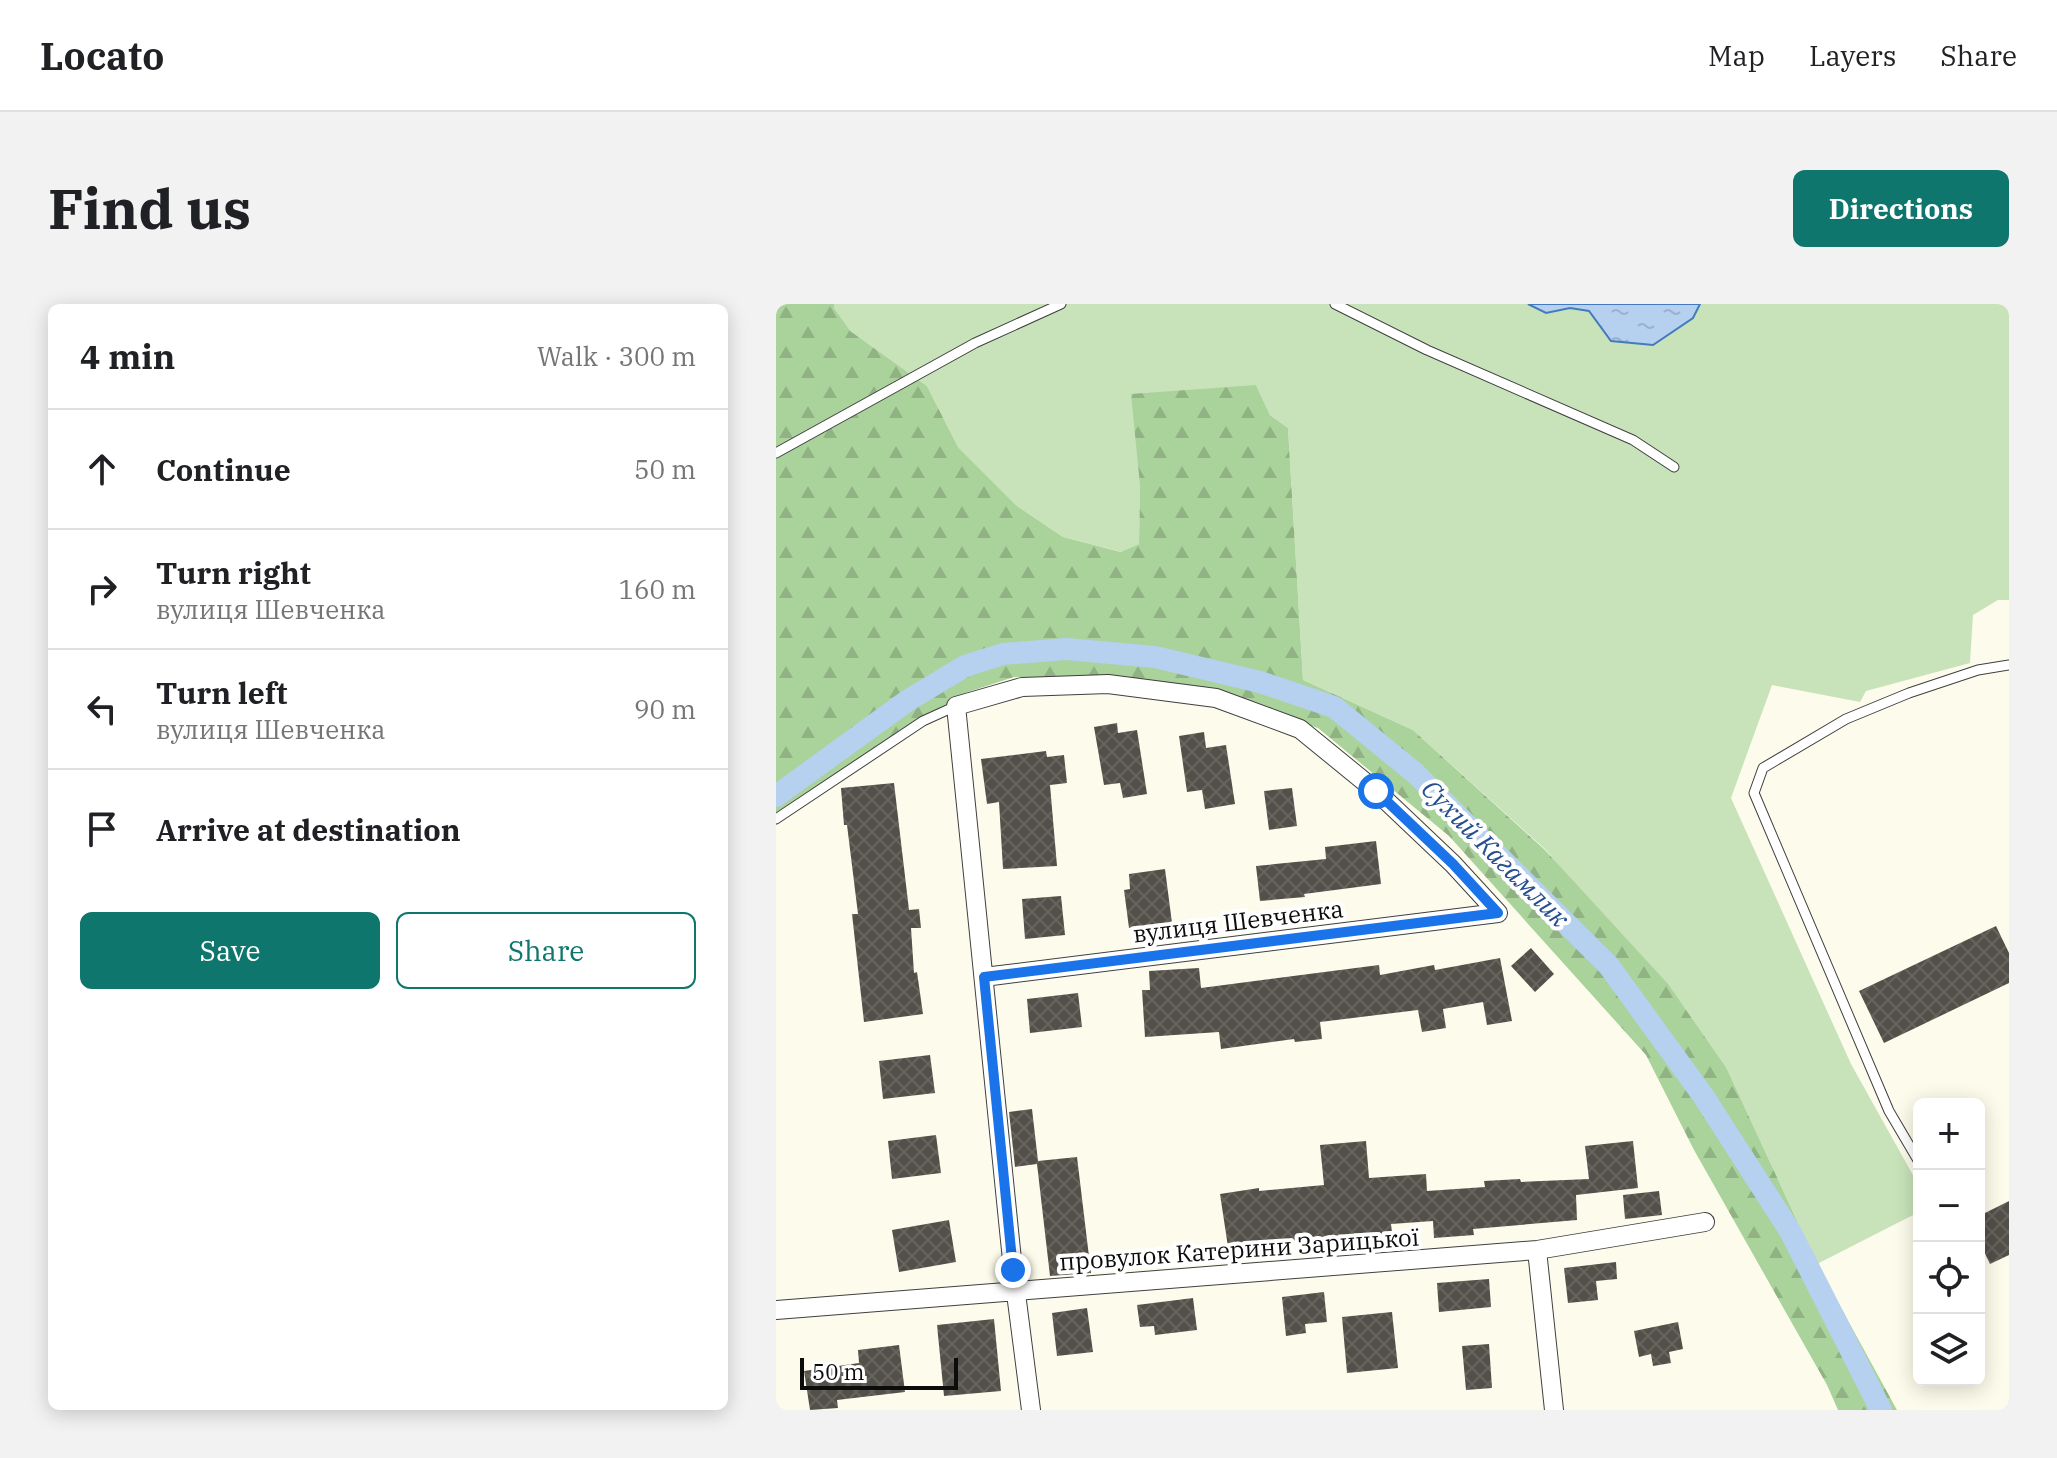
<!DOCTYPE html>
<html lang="en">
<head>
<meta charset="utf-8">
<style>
  body { margin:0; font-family:"IBM Plex Serif",serif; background:#f2f2f2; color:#202124 }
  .controls { position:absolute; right:24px; bottom:24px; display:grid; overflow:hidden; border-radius:12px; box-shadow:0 4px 20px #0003 }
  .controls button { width:72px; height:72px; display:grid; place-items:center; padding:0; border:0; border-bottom:2px solid #e0e0e0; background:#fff; color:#202124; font:40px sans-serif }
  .scale { position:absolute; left:24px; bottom:20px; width:158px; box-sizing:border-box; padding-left:8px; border:4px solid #0c0c0c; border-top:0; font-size:22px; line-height:28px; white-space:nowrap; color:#0c0c0c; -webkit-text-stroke:6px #fff; paint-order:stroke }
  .stop { position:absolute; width:24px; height:24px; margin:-18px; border:6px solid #1a73e8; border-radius:50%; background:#fff }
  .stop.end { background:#1a73e8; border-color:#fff; box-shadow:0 2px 8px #0008 }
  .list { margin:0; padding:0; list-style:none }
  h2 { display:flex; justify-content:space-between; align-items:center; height:104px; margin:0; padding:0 32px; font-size:34px }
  h2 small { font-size:26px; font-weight:400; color:#757577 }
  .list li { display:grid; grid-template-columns:52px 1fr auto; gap:24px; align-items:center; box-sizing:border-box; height:120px; padding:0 32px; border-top:2px solid #e0e0e0 }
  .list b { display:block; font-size:30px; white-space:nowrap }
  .list p { margin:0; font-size:26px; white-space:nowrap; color:#757577 }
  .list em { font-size:26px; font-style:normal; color:#757577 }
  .actions { display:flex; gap:16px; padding:24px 32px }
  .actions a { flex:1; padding:18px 0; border:2px solid #0f766e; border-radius:12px; text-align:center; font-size:28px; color:#0f766e }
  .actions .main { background:#0f766e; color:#fff }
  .icon { flex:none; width:44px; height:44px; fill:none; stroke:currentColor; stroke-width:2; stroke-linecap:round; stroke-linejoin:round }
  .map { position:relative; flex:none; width:1233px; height:1106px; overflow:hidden; border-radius:12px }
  header { display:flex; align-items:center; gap:48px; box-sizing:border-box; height:112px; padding:0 40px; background:#fff; border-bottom:2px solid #e0e0e0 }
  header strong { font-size:38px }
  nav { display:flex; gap:44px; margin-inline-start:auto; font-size:28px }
  .intro { display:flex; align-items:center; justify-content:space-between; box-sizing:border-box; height:192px; padding:0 48px }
  h1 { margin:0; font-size:56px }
  .button { padding:20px 36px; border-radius:12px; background:#0f766e; color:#fff; font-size:28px; font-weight:700 }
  main { display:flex; gap:48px; padding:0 48px }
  aside { flex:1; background:#fff; border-radius:12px; box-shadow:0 4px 20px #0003 }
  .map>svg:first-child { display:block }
  .grass { fill:#c8e3ba }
  .forest { fill:url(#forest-firs) }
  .water { fill:url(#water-ripples); stroke:#457abe; stroke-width:2 }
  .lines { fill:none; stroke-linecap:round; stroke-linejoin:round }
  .canal { stroke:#b6d0ef; stroke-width:22 }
  .building { fill:url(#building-cross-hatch) }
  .lane-casing { stroke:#3f3f3f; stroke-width:11 }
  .street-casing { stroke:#3f3f3f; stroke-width:20 }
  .lane { stroke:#fff; stroke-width:9 }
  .street { stroke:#fff; stroke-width:18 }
  .route { stroke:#1a73e8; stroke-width:10 }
  .labels { text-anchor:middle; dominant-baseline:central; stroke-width:8; stroke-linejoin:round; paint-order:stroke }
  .street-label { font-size:24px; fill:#0c0c0c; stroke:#fff }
  .water-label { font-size:26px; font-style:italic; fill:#234e8f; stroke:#fff }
</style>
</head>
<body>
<header>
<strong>Locato</strong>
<nav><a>Map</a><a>Layers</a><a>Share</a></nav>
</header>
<div class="intro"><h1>Find us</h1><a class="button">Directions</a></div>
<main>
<aside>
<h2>4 min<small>Walk · 300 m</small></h2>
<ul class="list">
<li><svg class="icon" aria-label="ahead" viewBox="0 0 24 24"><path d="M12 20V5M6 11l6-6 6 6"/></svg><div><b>Continue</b></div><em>50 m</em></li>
<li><svg class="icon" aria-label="right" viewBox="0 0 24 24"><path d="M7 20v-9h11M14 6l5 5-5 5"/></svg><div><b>Turn right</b><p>вулиця Шевченка</p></div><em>160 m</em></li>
<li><svg class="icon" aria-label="left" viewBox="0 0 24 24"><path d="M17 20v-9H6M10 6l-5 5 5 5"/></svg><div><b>Turn left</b><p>вулиця Шевченка</p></div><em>90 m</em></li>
<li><svg class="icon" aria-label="arrive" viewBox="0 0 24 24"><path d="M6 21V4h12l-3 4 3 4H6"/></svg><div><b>Arrive at destination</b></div></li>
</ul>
<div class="actions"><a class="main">Save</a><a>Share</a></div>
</aside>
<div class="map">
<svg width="1233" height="1106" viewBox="0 0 1233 1106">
  <defs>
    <pattern id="forest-firs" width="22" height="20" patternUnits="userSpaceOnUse" patternTransform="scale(2)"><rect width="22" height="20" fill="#aad29b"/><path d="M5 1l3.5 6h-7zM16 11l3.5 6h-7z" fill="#91b384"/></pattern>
    <pattern id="water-ripples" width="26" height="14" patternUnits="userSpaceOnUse" patternTransform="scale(2)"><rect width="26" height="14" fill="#b6d0ef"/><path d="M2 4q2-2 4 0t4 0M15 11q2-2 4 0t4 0" fill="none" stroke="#9bb1cc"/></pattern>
    <pattern id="building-cross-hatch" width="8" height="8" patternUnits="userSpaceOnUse" patternTransform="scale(2)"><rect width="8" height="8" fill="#534f49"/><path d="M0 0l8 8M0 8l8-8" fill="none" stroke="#67645f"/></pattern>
  </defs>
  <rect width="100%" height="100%" fill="#fdfcec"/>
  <path class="grass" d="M58 0H752L770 9 794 3 813 7 835 37 917 14 924 0H1233V296H1222L1197 311 1194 359 1090 387 1084 398 996 381 955 494 1075 760 1143 882V908L1041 960 951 765 770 546 637 426 527 376 512 124 494 111 480 81 364 181 363 240 346 248 287 233 241 202 182 143 151 82 73 27 58 4Z"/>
  <path class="forest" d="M0 0H58V4L74 27 151 82 182 143 241 202 287 233 345 248 363 240 364 181 355 90 480 81 494 111 512 124 527 376 637 426 769 546 892 680 951 765 1041 960 1121 1106H1062L1051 1081 918 846 870 751 673 532 542 424 427 386 309 373H238L189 389 134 422 0 521Z"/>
  <path class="water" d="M752 0H924L917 14 877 41 835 37 813 7 794 4 770 9Z"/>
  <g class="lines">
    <path class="canal" d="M0 492 131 397 189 362 227 350 290 345 379 353 484 378 558 403 639 469 833 662 928 793 1014 927 1105 1106"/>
  </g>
  <path class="building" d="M341 419 342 429 361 426 371 490 347 494 344 479 328 481 318 423Z
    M428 428 430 444 450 441 459 500 429 505 426 486 411 488 403 432Z
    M270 447 271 453 288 451 291 479 274 481 281 562 227 565 223 498 211 500 205 455Z
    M118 479 133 606 143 605 145 624H135L138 669 141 668 147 710 88 718 76 610H82L71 521H68L65 484Z
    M516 484 521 522 493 526 488 487Z
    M600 537 605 580 528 590 529 593 484 597 480 562 550 555 549 543Z
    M389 565 396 619 353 624 348 586 354 585 353 570Z
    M285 592 289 631 249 635 246 595Z
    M1220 622 1233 649V679L1108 739 1083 687Z
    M755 644 778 670 759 688 735 662Z
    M724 654 736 717 711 721 707 698 667 705 670 724 646 728 642 706 544 718 546 735 519 738 518 735 445 745 443 728 369 733 366 686H374L373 667 423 664 425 684 603 661 604 671 658 661 659 666Z
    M302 689 306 723 254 729 251 695Z
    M154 751 159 789 107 795 103 757Z
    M256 805 262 857 301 853 315 969 274 972 261 860 239 863 233 808Z
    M160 831 165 869 116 875 112 837Z
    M590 837 593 874 650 870 651 887 709 883 708 877 744 875 745 878 813 875 809 842 857 837 862 884 800 891 801 916 697 925 698 931 658 934 657 917 615 920 617 937 575 941 574 931 502 938V936L452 943 444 890 483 884V887L548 881 544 841Z
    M883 887 886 911 849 915 847 891Z
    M1233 897V951L1214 960 1203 937V912Z
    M173 916 180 958 123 968 116 926Z
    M840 958 841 975 820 977 822 996 792 999 788 964Z
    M713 975 715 1003 663 1008 661 979Z
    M548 988 551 1018 529 1020 530 1029 510 1032 506 993Z
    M417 994 421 1026 379 1031 378 1022 364 1023 361 1001Z
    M311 1004 317 1048 281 1052 276 1009Z
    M616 1008 622 1064 571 1069 566 1013Z
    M218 1015 225 1087 168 1092 161 1021Z
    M902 1018 907 1045 893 1048 895 1059 877 1062 875 1050 863 1053 858 1027Z
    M713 1040 716 1084 690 1086 686 1042Z
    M123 1041 129 1088 61 1096 62 1104 34 1106 28 1067 83 1059 82 1046Z"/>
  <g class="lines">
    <g class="lane-casing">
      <path id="lane" d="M559 0 651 46 857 136 898 163
        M0 149 199 39 285 0
        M0 515 147 417 180 402
        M1143 858 1113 807 978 489 987 464 1070 415 1133 389 1202 366 1233 361"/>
    </g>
    <g class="street-casing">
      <path id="street" d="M208 673 722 609
        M761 946 778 1106
        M0 1006 761 946 929 918
        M255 1106 237 966 180 402 246 383 332 380 440 394 524 425 600 487 677 560 722 609"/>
    </g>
    <use href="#lane" class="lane"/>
    <use href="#street" class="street"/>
  </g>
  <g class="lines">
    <path class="route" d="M237 966 208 673 722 609 677 560 600 487"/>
  </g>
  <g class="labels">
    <g class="street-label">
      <text transform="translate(462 617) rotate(-7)">вулиця Шевченка</text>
      <text transform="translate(463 945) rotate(-4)">провулок Катерини Зарицької</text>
    </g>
    <g class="water-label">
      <text transform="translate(720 549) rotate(45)">Сухий Кагамлик</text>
    </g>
  </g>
</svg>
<div class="controls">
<button>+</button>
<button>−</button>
<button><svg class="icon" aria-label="locate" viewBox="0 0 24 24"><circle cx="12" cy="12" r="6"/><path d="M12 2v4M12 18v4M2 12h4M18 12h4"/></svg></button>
<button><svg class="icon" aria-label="layers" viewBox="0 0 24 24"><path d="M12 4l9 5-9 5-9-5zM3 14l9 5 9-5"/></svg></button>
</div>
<div class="scale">50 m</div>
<div class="stop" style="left:600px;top:487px"></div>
<div class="stop end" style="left:237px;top:966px"></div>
</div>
</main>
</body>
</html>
